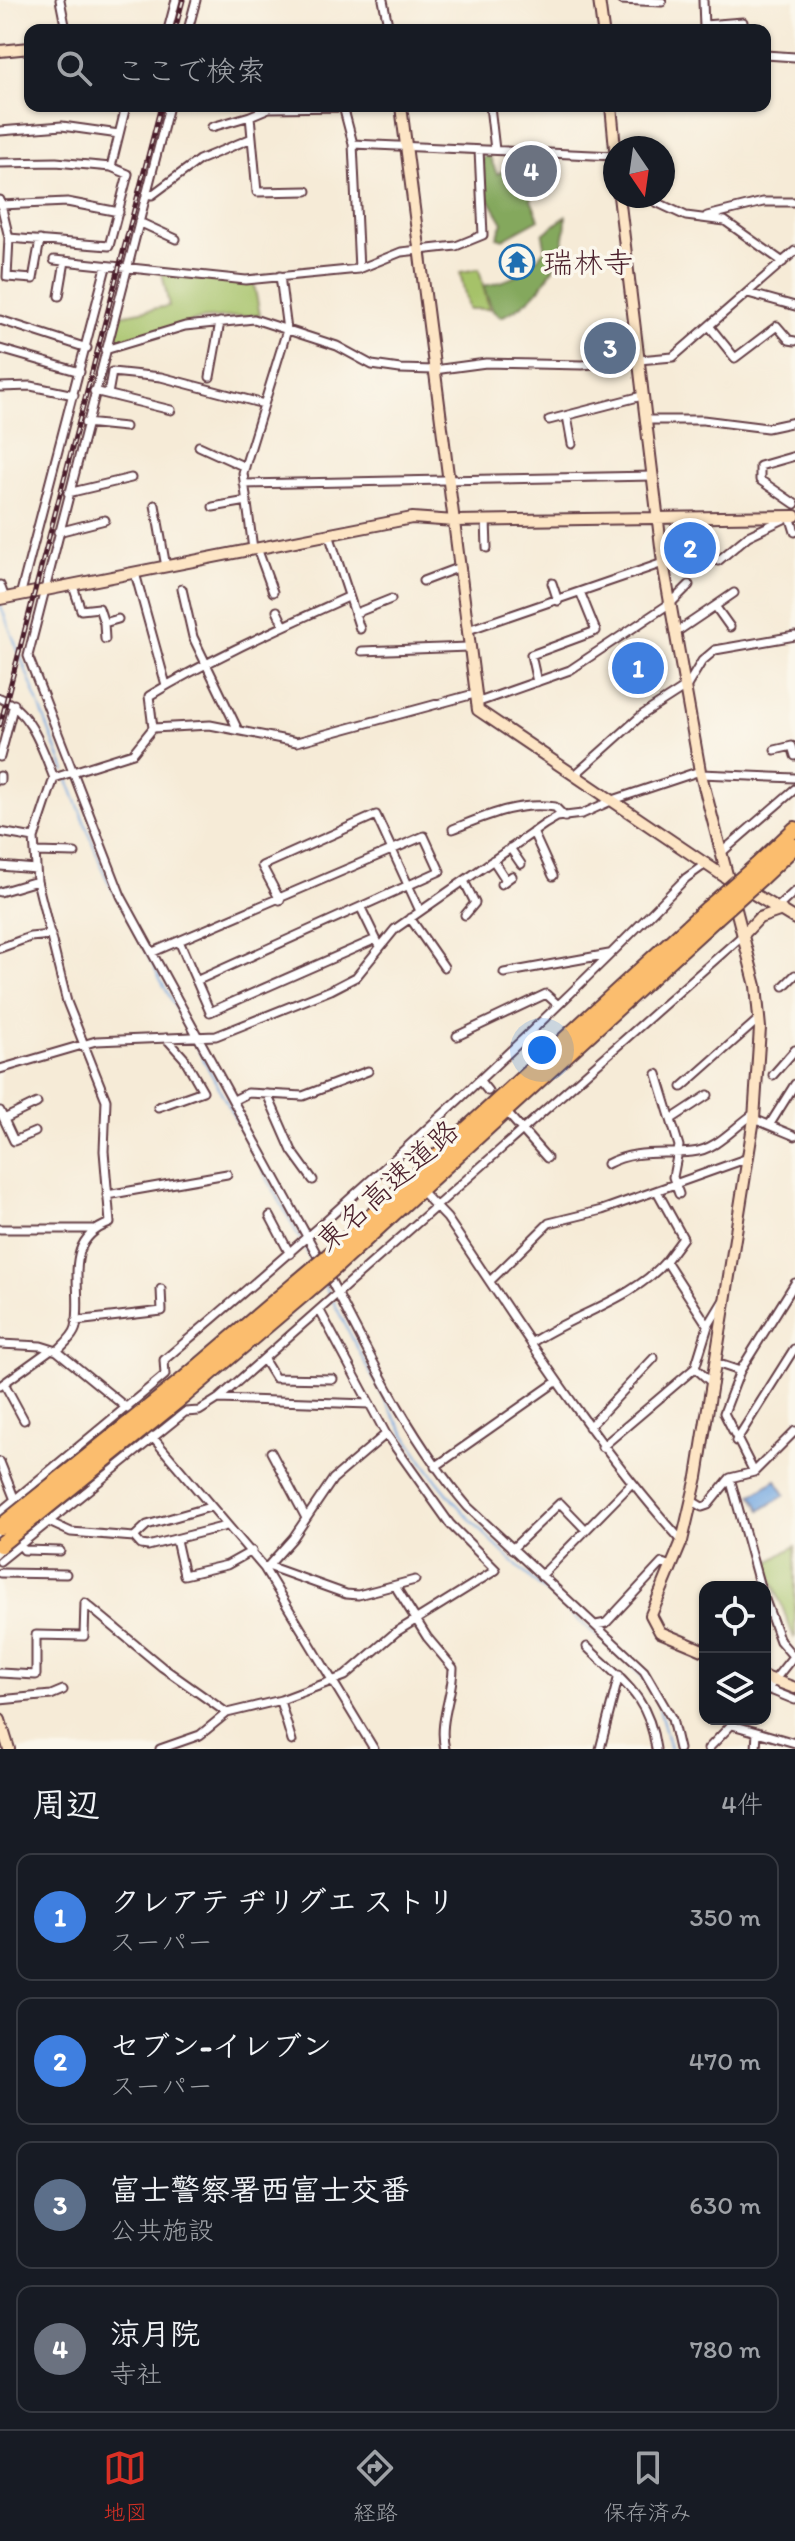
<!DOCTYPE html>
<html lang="ja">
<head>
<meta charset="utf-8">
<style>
  body { margin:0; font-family:Itim,"Klee One",sans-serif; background:#242831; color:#f1f3f6 }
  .controls { position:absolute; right:24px; bottom:24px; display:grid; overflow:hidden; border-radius:16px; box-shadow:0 2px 6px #0004 }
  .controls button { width:72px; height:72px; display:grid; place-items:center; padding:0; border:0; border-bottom:2px solid #363941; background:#171b24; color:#f1f3f6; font:40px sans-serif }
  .compass { position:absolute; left:603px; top:136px; width:72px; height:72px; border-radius:50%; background:#171b24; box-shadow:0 2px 6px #0004; rotate:167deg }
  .you { position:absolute; left:542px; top:1050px; width:28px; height:28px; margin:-20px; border:6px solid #fff; border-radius:50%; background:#1a73e8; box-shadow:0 0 0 12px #1a73e833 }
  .badge { display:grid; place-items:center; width:52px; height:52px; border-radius:50%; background:#d93025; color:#fff; font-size:26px; font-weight:700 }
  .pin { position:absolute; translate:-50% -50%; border:4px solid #fff; box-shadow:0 2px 8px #0006 }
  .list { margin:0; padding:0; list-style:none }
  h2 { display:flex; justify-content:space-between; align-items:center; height:104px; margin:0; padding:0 32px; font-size:34px }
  h2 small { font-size:26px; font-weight:400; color:#9ea1a6 }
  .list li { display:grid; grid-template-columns:52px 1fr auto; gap:24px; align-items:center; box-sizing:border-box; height:128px; margin:0 16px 16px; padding:0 16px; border:2px solid #363941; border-radius:16px }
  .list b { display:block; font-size:30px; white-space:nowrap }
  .list p { margin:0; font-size:26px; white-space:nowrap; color:#9ea1a6 }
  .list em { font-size:26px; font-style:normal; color:#9ea1a6 }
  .icon { flex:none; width:44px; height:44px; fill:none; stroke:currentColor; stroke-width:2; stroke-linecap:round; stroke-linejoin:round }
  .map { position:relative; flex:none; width:795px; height:1749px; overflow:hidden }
  .search { position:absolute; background:#171b24; box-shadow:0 2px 6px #0004; left:24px; right:24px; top:24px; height:88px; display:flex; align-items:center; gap:20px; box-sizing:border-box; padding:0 28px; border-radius:16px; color:#9ea1a6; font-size:30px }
  .sheet { height:680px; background:#171b24 }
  nav { display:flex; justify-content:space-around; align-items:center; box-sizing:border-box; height:112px; border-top:2px solid #363941; background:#171b24; font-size:22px; color:#9ea1a6 }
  nav a { display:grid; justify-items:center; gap:4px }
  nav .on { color:#d93025 }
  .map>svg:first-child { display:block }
  .green { fill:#a6c269; stroke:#78704a; stroke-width:2 }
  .forest { fill:#84a85d; stroke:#676444; stroke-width:2 }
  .water { fill:#74a8e1; stroke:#5f6486; stroke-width:2 }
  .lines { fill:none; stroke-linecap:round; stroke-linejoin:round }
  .stream { stroke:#74a8e1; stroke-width:2 }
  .street-casing { stroke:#643e45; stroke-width:11 }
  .secondary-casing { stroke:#643e45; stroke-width:14 }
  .highway-casing { stroke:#643e45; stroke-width:18 }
  .street { stroke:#fff; stroke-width:7 }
  .secondary { stroke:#fde5c5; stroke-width:10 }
  .highway { stroke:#fbbd6e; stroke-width:14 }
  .rail-casing { stroke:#4a1f2b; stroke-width:5 }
  .rail { stroke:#fbf7ec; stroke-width:2; stroke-dasharray:6; stroke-linecap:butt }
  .highway-bridge-casing { stroke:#643e45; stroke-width:18; stroke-linecap:butt }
  .highway-bridge { stroke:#fbbd6e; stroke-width:14 }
  .labels { text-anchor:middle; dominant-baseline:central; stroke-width:7; stroke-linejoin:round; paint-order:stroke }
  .poi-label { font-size:30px; fill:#4a1f2b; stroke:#fbf7ec; text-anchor:start }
  .street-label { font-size:30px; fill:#4a1f2b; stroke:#fbf7ec }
</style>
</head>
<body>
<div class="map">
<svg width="795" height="1749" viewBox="0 0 795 1749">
  <rect width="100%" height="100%" fill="#fbf7ec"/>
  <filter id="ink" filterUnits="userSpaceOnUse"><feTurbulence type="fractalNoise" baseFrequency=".0125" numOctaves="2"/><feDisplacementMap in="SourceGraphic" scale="16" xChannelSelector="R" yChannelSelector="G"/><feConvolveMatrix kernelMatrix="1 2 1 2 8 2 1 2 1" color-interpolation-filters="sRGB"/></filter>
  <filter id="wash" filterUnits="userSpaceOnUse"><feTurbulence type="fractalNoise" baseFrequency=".006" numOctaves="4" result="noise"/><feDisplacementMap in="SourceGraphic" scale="32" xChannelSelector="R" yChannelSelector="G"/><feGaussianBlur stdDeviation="1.8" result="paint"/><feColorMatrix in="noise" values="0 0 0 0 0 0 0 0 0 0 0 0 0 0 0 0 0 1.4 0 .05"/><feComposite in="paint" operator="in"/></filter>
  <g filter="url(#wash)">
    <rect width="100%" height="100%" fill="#f6ebd7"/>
    <path class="green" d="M479 269 489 309H468L460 272Z
      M162 272 254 284 260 315 202 319 110 343 120 315 169 306Z
      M795 1546V1637L794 1638 766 1564Z"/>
    <path class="forest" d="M489 155 497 174 507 169 524 181 533 192 531 200 539 219 503 239 497 237 503 223 487 196 481 158Z
      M566 216C566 260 540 300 501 317L493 311 483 286C512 281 528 272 545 249L543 234Z"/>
    <path class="water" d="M776 1480 785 1495 761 1510 752 1495Z"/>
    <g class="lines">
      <path class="stream" d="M0 604 65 771
        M67 777 105 875 190 1035
        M193 1040 300 1239
        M303 1244 311 1260
        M323 1283 330 1295
        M333 1301C368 1368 402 1441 452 1499 505 1560 569 1613 631 1664L648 1684
        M657 1700 670 1749"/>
    </g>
  </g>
  <g filter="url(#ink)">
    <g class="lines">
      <g class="street-casing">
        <path id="street" d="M60 0 66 30
          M383 0 389 30
          M621 0 662 2
          M703 0 704 28
          M704 25 743 22
          M168 30 176 0
          M188 30 196 0
          M765 55 795 57
          M169 106 28 656 121 896 321 1262
          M343 106 353 144 359 269
          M490 106 495 150
          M212 127 250 116
          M0 131 62 126 119 134
          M353 144 615 156
          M0 163 56 162 111 167 126 106
          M307 191 257 192 250 116 269 108 343 107
          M146 194 152 195 199 160 252 138
          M643 196 686 216 725 221 783 262
          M0 200 9 238 7 277 33 279 40 240
          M1 205 67 202 119 212
          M707 216 763 202H795
          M139 222 176 239
          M9 238 109 246 128 174 111 167
          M54 260 246 280 359 269 401 252 456 246 483 235 479 150
          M748 293 795 306
          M59 296 65 261
          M0 320 87 348
          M710 327 735 358 777 326 789 340 795 341
          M0 349 80 372
          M105 350 185 326 254 319 337 346 372 365 400 369 434 370 486 363 582 365 673 357 795 251
          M210 377 220 322
          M0 387 31 386 74 395
          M94 391 171 410
          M108 394 112 372 161 377 264 404
          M567 416 572 444
          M549 420 642 396
          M645 420H703L767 428 795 422
          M85 423 125 427
          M199 446 245 467
          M795 456 760 466V480L795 504
          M244 484 653 476
          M68 493 131 478
          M155 505 166 567
          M213 507 247 501
          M790 516 795 532
          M486 520 487 548
          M58 532 105 520
          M329 534 360 629
          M257 548 273 592
          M253 549 243 473 287 330 280 276
          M718 561 748 536 786 518
          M135 573 166 685
          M423 581 460 567
          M552 583 558 601
          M0 585 5 598
          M73 586 81 610 99 608 104 623 118 619
          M182 589 193 637 238 730
          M20 596 106 267
          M715 606 734 593
          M277 611 284 626
          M356 613 391 599
          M104 623 105 639
          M468 630 663 563
          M678 631 715 606 730 627
          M362 651 468 647
          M537 682 531 655 596 631 581 594
          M0 698C31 711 42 748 54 778L34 838 37 881 67 1002 106 1100 104 1151 110 1223C60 1241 84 1288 76 1327 74 1336 64 1344 57 1351
          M476 703 570 670 672 602 689 585
          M153 728 149 696C213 657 280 628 348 597
          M775 750 792 746 795 756
          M0 757 14 704
          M576 774 642 715 687 686 702 661 715 650 795 636
          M701 774 795 778
          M0 776V780
          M54 778 133 753 153 728 210 725 297 742 474 694
          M453 829C486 816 518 801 555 807L565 817
          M0 832 34 838
          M533 832 553 876
          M510 848 521 864
          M35 852 75 853
          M722 852 795 789
          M493 860 506 880
          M0 866 36 869
          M464 881 475 903 465 915
          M501 884 512 876
          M0 892 37 881
          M280 900 262 866 376 815 420 911
          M361 908 378 943
          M777 908 795 891
          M410 918 444 967
          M179 941 210 1012 376 939
          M0 948 30 937 51 935
          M153 952 424 836 440 871 196 981
          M504 973 609 954
          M784 986 795 975
          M457 1036 546 994 558 1005
          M0 1069 96 1041 216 1036 331 990 356 977 395 929 545 824 557 817 582 814 613 800 700 771
          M657 1074 679 1146 673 1177 679 1194
          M773 1075 795 1050
          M480 1081 488 1091
          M682 1087 760 1018
          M267 1094 292 1151 313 1180
          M234 1100 248 1093 303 1096 368 1071
          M158 1107 203 1091 184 1058 166 1038
          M0 1111 14 1141 35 1132
          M509 1115 547 1158
          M673 1118 708 1095
          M4 1119 37 1103
          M754 1119 795 1136
          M770 1124 795 1084
          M607 1164C636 1149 660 1155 692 1152 717 1150 735 1126 755 1113
          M657 1191 683 1238 666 1261 708 1326
          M424 1194 447 1218C522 1329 592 1441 682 1541
          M107 1195 227 1174
          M270 1216 290 1254
          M0 1229H93
          M327 1273C369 1354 408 1437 468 1507L644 1671 672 1719 679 1749
          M490 1281 549 1223 602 1210 748 1158
          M76 1321 162 1311 161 1289
          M531 1343C573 1315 635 1298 666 1261
          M0 1344 41 1346 57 1351 128 1409
          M264 1360 275 1378 333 1379
          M716 1363 740 1371
          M4 1383 24 1420
          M713 1384 695 1368 708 1326 723 1301
          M0 1386 50 1350
          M218 1399 370 1404
          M589 1427 654 1358
          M149 1433 264 1568 268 1566 346 1594 358 1595 415 1580
          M736 1441 794 1349
          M602 1447 695 1368
          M271 1452 306 1518
          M0 1462 15 1500
          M435 1467 556 1382
          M754 1472 724 1413 740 1371 795 1283
          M730 1478 760 1587
          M692 1501 702 1507 708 1505 730 1478 754 1472 795 1431
          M0 1512 165 1375 164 1360C346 1207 520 1048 686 878L707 863
          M49 1522 71 1532 134 1537 141 1545 148 1546 226 1526
          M134 1537 147 1525 210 1507
          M176 1540 184 1575 227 1565 252 1551
          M20 1545 24 1550 60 1551
          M512 1549 560 1503 586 1530
          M0 1561 185 1412 199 1411 218 1399 743 935
          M268 1566 293 1538 333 1479 386 1434 320 1311
          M264 1568 374 1749
          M0 1573 66 1574
          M541 1576 631 1484
          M395 1586 427 1637 453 1668C453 1695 438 1722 445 1749
          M765 1600 780 1641 793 1656
          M85 1603 162 1667 227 1713
          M596 1625 606 1623 662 1563 671 1566
          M587 1647C622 1681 649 1696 656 1749
          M0 1673 36 1675V1635L84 1636 85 1603
          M768 1689 795 1700
          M765 1692 795 1654
          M0 1700 51 1695 63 1690
          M280 1701 292 1741
          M732 1725 757 1732 756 1749
          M757 1732 795 1743
          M160 1749 200 1735 227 1713 281 1700 345 1676 396 1632 496 1570 450 1524 386 1434
          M600 1749 619 1675
          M708 1749 737 1719"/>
      </g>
      <g class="secondary-casing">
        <path id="secondary" d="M599 0 603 30
          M0 51 30 48
          M401 106 478 710 728 879
          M611 106 615 148
          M619 196 663 563 700 771 756 986 760 1028 754 1119 697 1477 682 1541 651 1615 660 1632 705 1651
          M0 599 412 518 455 521 795 516
          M742 887 795 919
          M743 935 759 918 782 910
          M765 1677 795 1688
          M0 1720 9 1749"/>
      </g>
      <g class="highway-casing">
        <path id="highway" d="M756 866 795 829
          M761 878 795 846
          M327 1257 708 908
          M334 1268 716 918
          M179 1383 295 1284
          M186 1394 304 1294"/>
      </g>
      <use href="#street" class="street"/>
      <use href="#secondary" class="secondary"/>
      <use href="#highway" class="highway"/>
      <g class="rail-casing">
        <path id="rail" d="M175 30 183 0
          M0 725 161 106"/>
      </g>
      <use href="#rail" class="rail"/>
      <g class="highway-bridge-casing">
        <path id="highway-bridge" d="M708 908 756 866
          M716 918 761 878
          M295 1284 327 1257
          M304 1294 334 1268
          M0 1527 179 1383
          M0 1545 186 1394"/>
      </g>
      <use href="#highway-bridge" class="highway-bridge"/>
    </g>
  </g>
  <defs>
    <g id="temple-ring" transform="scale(1.8)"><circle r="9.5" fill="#fbf7ec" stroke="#1f6fb2" stroke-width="1.5"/><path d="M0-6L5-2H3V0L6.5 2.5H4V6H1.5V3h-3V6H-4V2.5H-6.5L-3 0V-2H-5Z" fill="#1f6fb2"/></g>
  </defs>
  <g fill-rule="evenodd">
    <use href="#temple-ring" x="517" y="262"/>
  </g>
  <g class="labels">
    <g class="poi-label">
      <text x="543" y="262">瑞林寺</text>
    </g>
    <g class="street-label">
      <text transform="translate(387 1185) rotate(-42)">東名高速道路</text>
    </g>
  </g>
</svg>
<div class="controls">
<button><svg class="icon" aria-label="locate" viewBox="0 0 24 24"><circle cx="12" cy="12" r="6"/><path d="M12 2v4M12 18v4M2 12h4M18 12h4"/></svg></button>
<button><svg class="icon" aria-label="layers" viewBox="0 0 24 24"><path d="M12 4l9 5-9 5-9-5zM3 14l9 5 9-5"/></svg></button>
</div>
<svg class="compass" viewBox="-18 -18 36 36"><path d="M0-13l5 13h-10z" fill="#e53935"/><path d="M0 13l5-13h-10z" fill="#9ea1a6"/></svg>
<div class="you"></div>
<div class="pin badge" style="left:638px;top:668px;background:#3f7fe0">1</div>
<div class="pin badge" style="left:690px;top:548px;background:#3f7fe0">2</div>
<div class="pin badge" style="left:610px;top:348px;background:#5c6f8a">3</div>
<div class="pin badge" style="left:531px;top:171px;background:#6b7280">4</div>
<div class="search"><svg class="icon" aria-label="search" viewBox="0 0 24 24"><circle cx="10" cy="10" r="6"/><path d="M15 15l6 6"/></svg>ここで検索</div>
</div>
<section class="sheet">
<h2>周辺<small>4件</small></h2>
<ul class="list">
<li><span class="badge" style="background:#3f7fe0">1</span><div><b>クレアテ ヂリグエ ストリ</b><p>スーパー</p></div><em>350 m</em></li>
<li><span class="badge" style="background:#3f7fe0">2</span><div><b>セブン-イレブン</b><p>スーパー</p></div><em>470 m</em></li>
<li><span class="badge" style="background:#5c6f8a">3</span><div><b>富士警察署西富士交番</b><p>公共施設</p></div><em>630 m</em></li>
<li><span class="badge" style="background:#6b7280">4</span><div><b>涼月院</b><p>寺社</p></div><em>780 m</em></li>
</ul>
</section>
<nav>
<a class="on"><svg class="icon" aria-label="map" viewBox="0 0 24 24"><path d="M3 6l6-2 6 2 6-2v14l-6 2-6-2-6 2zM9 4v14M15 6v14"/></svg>地図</a>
<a><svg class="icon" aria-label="directions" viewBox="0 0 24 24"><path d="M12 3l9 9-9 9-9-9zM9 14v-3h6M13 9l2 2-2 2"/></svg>経路</a>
<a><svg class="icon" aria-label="saved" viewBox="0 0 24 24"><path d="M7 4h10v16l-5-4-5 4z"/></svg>保存済み</a>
</nav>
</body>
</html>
